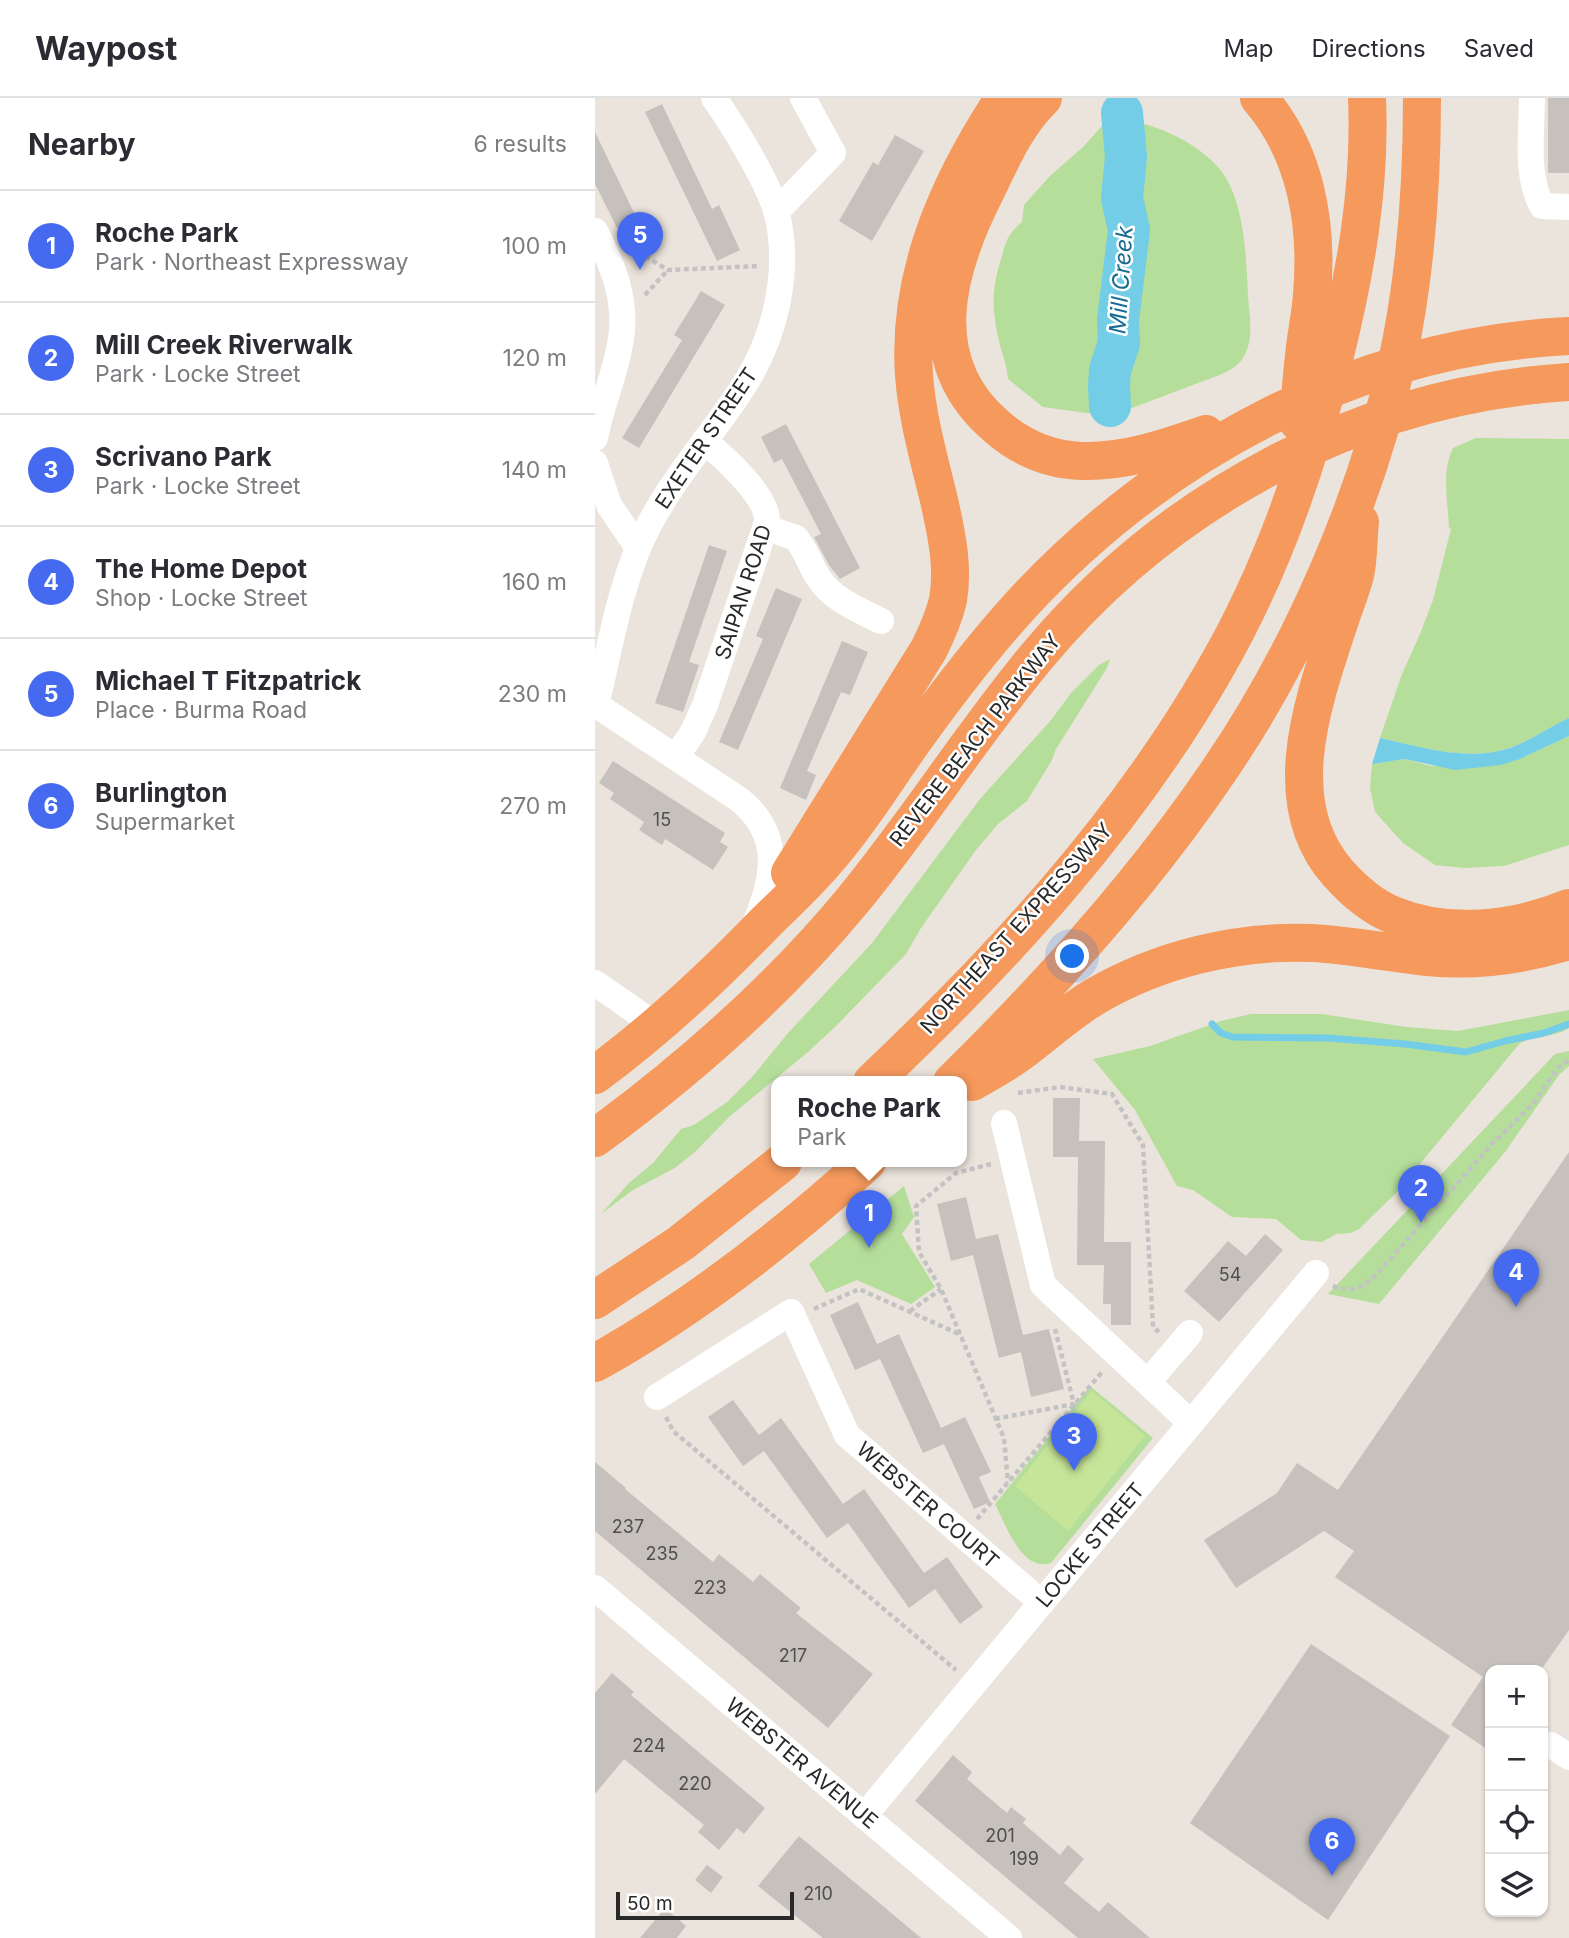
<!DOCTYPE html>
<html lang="en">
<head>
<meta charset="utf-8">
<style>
  body { margin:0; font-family:Inter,sans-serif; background:#f2f2f3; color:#2b2b33 }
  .controls { position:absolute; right:21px; bottom:21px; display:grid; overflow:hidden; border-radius:14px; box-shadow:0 2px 5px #0004 }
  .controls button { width:63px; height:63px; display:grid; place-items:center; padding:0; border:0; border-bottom:2px solid #e1e1e2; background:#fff; color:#2b2b33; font:35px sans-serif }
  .scale { position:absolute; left:21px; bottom:18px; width:178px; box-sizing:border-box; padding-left:7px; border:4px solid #292929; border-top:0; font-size:19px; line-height:24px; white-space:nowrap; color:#292929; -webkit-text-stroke:5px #fff; paint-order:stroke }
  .you { position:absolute; left:478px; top:859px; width:24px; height:24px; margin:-18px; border:5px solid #fff; border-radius:50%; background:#1a73e8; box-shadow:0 0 0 10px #1a73e833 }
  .badge { display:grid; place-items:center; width:46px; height:46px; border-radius:50%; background:#456aef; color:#fff; font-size:23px; font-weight:700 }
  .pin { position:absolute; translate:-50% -58px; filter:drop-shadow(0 2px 4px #0008) }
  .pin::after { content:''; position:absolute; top:37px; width:24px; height:21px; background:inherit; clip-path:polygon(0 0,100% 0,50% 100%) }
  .popup { position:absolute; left:176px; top:978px; width:196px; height:91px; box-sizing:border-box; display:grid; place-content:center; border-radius:14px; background:#fff; filter:drop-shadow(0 2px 5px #0005); font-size:23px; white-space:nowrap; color:#7c7c81 }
  .popup b { font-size:26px; color:#2b2b33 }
  .popup::after { content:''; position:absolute; left:50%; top:100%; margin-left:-14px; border:14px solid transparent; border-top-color:#fff }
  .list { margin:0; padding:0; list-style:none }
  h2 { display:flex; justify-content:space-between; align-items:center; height:91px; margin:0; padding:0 28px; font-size:30px }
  h2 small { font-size:23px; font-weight:400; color:#7c7c81 }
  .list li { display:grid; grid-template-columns:46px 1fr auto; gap:21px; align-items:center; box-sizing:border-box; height:112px; padding:0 28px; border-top:2px solid #e1e1e2 }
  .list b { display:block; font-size:26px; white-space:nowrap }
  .list p { margin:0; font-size:23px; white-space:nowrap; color:#7c7c81 }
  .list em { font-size:23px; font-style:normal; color:#7c7c81 }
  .icon { flex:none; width:38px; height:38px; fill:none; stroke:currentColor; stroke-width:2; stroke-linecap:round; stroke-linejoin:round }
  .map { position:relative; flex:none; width:974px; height:1840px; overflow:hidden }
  header { display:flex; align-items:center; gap:42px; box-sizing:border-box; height:98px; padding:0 35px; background:#fff; border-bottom:2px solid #e1e1e2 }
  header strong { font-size:33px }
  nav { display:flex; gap:38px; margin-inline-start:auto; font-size:24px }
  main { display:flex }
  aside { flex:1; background:#fff }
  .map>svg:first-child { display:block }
  .green { fill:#b5de9b }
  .pitch { fill:#c7e598 }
  .water { fill:#74cde7 }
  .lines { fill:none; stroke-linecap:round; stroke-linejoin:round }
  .stream { stroke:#74cde7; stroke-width:7 }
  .river { stroke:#74cde7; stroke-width:42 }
  .building { fill:#c6c1bc }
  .path { stroke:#c3c3c3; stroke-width:4.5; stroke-dasharray:5 3.5; stroke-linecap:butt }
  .minor { stroke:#fff; stroke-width:26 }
  .highway { stroke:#f5995d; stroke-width:38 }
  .labels { text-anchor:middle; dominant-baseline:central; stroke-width:5; stroke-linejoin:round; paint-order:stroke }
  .number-label { font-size:18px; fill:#504f4e }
  .street-label { font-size:21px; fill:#292929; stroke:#fff }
  .water-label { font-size:23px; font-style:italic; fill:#156b92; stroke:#fff }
</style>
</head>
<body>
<header>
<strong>Waypost</strong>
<nav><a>Map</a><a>Directions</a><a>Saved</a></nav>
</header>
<main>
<aside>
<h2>Nearby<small>6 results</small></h2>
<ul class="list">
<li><span class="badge">1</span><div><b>Roche Park</b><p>Park · Northeast Expressway</p></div><em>100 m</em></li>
<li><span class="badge">2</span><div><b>Mill Creek Riverwalk</b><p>Park · Locke Street</p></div><em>120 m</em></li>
<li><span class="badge">3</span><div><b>Scrivano Park</b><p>Park · Locke Street</p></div><em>140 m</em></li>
<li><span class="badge">4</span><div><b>The Home Depot</b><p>Shop · Locke Street</p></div><em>160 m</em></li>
<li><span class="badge">5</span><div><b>Michael T Fitzpatrick</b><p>Place · Burma Road</p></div><em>230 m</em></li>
<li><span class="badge">6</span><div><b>Burlington</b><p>Supermarket</p></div><em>270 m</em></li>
</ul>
</aside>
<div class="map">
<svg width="974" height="1840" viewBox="0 0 974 1840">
  <rect width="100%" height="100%" fill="#ebe4dc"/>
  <path class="green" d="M527 20C562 28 597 41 622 68 650 98 651 158 653 197 654 217 660 241 648 260 643 268 635 272 627 276L537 310 512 315H491L448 309 413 281C412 267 407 256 404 243 397 212 396 192 406 161 411 144 412 136 427 124L429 107 455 78 488 49 507 28 514 22Z
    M881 340 974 341V620C954 629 935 643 915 650 872 664 827 649 785 640L807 576 825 536 838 502 856 431 854 430C853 403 846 374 858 350Z
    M515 561 512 570 461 651 457 662 432 703 403 726 381 752 326 830 311 856 241 928 212 955 135 1018 101 1053 80 1070 38 1092 6 1116 34 1085 58 1065 86 1031 99 1027 132 1004 157 979 194 934 277 845 385 701 456 622 476 595 504 567Z
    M974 638V747L909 768 869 770 840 767 808 745 780 714 775 690 777 666 810 661 836 668 925 661Z
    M974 912V930C959 940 940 937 925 945L800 1096 764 1131 756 1135 741 1136 727 1144 706 1142 681 1121 637 1119 598 1092 582 1088 540 1012 498 961 555 948 626 923 656 916H727L811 929 863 933Z
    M974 953V968L964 977 910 1054 784 1206 733 1196 960 956Z
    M309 1088 319 1119 307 1136 340 1189 316 1206 262 1182 231 1195 214 1166Z
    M495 1288 558 1340 456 1465C427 1475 411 1427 400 1406Z"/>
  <path class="pitch" d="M497 1293 550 1338 473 1433 420 1388Z"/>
  <path class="water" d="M974 620V638L925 661 906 667 860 672 810 661 777 666 785 640C827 649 872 664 915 650 935 643 954 629 974 620Z"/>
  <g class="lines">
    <path class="stream" d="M617 926 626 935 638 939 733 940 810 946 871 954 910 943 949 935 974 926"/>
    <path class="river" d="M515 308 514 288 515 272 524 245 523 222 534 132 527 100 531 59 527 15"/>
  </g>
  <path class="building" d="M953 0H974V75H953Z
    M67 6 117 111 124 107 145 152 122 163 50 14Z
    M0 34 42 121 22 130 0 86Z
    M300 37 329 53 277 143 244 123 278 64 283 67Z
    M106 193 130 207 44 350 27 340 87 242 79 237Z
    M191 326 265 470 245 481 234 467 219 439 226 436 187 361 179 365 166 339Z
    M114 447 132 453 94 564 104 567 88 614 60 605Z
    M181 490 207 501 143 652 124 644 168 541 161 538Z
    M247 543 273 554 255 597 246 594 212 673 221 677 211 702 185 690Z
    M18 663 130 735 125 744 133 749 118 772 70 741 67 747 44 732 49 724 15 701 19 695 4 685Z
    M458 1000H485L484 1043H510L509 1144H536V1227H516V1206H508L509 1167H482L483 1059H458Z
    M974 1054V1532L946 1572H895V1653L856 1627 888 1579 740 1479 759 1453 729 1433 641 1490 609 1442 682 1395 702 1365 743 1392Z
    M371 1099 381 1141 403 1136 428 1237 454 1231 469 1291 436 1299 426 1254 404 1260 378 1157 356 1163 342 1106Z
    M670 1136 688 1152 624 1224 589 1193 633 1143 651 1158Z
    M263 1204 282 1246 304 1236 346 1330 370 1319 396 1374 384 1379 395 1404 379 1411 349 1346 328 1355 285 1261 260 1272 235 1217Z
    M138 1302 164 1337 186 1320 248 1406 269 1391 329 1475 352 1459 388 1509 365 1526 340 1491 314 1510 253 1425 232 1440 169 1353 148 1368 113 1319Z
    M0 1364 31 1390 30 1391 118 1464 124 1456 158 1484 165 1476 206 1510 201 1515 278 1576 233 1630 0 1433Z
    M716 1546 855 1638 733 1822 595 1725Z
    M17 1575 39 1594 36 1597 170 1710 149 1736 142 1730 124 1752 103 1734 109 1727 29 1661 0 1696V1595Z
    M358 1657 377 1674 372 1681 412 1715 416 1709 431 1721 428 1725 465 1757 473 1747 489 1761 469 1785 504 1814 513 1804 555 1840H483L320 1703Z
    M204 1738 276 1798 326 1840H228L163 1788Z
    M112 1767 128 1779 116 1795 100 1782Z
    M70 1810 91 1828 82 1840H45Z"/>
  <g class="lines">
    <path class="path" d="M36 155 40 152 73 172 164 168
      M50 197 73 172
      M423 995 465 989 517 996 548 1047 558 1229 564 1234
      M396 1066 361 1075 321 1108 324 1154 346 1191 409 1340 413 1384
      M738 1188C756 1195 767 1190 781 1177L898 1045 937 1007 964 969 974 962
      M219 1211 264 1191 364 1236
      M315 1213 346 1191
      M71 1319 78 1333 361 1572
      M400 1321 479 1306 460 1231
      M382 1421 508 1273"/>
    <path class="minor" d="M937 0C937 36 930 76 947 108L974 109
      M181 114 238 55 208 0
      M0 133C18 167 32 202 26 241 21 275 6 307 0 340
      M0 365 14 407 43 450
      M172 430 201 440C211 452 215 467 223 479 236 501 264 512 286 523
      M0 606 145 702C190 739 178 784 158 831
      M1 607C15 550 26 480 53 429 79 378 118 336 148 289 180 240 196 174 182 116 174 85 138 27 119 0
      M81 659 98 634 110 607 172 424C174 399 128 358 109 343
      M0 885 62 928
      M409 1025 448 1187 596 1325
      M553 1284 595 1235
      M62 1299 196 1214 252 1337 447 1505
      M0 1490 414 1840
      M956 1647 974 1659
      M269 1718 721 1175"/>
    <path class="highway" d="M448 0C421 26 406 62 390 95 351 172 325 263 401 328 426 350 454 362 487 363 531 364 570 350 611 336
      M664 0C711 54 723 126 717 196 716 214 712 232 710 249 707 274 705 299 703 324
      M765 424C763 441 764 460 760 477 756 492 750 507 745 522 719 601 680 704 743 775 758 792 776 808 798 817 854 840 919 832 974 810
      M195 775 334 551C342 535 349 519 353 502 359 468 351 434 344 402 334 361 322 319 319 277 312 176 354 83 409 0
      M0 977C61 932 117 880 170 825 196 800 222 775 244 747 271 714 293 678 318 643 351 597 386 551 424 509 566 354 762 248 974 238
      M277 984C406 862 530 728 619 573 675 477 712 372 738 265 760 178 776 90 772 0
      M357 984C455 888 548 785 625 671 705 554 771 403 802 264 821 177 827 89 827 0
      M377 984C394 974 412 965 427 953 451 935 473 915 499 899 564 861 642 842 717 845 756 847 794 855 833 859 881 864 928 857 974 843
      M0 1040C95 970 183 893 258 802 323 723 377 636 443 557 576 398 767 297 974 284
      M0 1202 86 1145 188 1064
      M0 1265C99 1210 188 1140 272 1064"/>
  </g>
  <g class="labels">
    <g class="number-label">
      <text x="67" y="721">15</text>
      <text x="635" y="1176">54</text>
      <text x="33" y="1428">237</text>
      <text x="67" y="1455">235</text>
      <text x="115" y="1489">223</text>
      <text x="198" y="1557">217</text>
      <text x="54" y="1647">224</text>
      <text x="100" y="1685">220</text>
      <text x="405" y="1737">201</text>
      <text x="429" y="1760">199</text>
      <text x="223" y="1795">210</text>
    </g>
    <g class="street-label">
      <text transform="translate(111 340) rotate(-56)">EXETER STREET</text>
      <text transform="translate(148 494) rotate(-72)">SAIPAN ROAD</text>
      <text transform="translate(380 642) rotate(-52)">REVERE BEACH PARKWAY</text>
      <text transform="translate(421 830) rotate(-48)">NORTHEAST EXPRESSWAY</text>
      <text transform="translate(333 1407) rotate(41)">WEBSTER COURT</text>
      <text transform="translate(495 1447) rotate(-50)">LOCKE STREET</text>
      <text transform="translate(207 1665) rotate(40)">WEBSTER AVENUE</text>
    </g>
    <g class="water-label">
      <text transform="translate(526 182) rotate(-86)">Mill Creek</text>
    </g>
  </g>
</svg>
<div class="controls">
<button>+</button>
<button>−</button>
<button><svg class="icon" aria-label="locate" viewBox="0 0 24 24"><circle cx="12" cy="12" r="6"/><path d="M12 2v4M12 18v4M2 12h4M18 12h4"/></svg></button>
<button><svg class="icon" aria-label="layers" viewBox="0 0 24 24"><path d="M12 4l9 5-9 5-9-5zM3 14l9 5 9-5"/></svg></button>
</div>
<div class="scale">50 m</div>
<div class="you"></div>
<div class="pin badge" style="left:274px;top:1150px">1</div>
<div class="popup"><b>Roche Park</b>Park</div>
<div class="pin badge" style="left:826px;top:1125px">2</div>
<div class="pin badge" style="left:479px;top:1373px">3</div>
<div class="pin badge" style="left:921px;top:1209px">4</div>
<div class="pin badge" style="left:45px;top:172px">5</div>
<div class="pin badge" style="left:737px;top:1778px">6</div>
</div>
</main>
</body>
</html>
